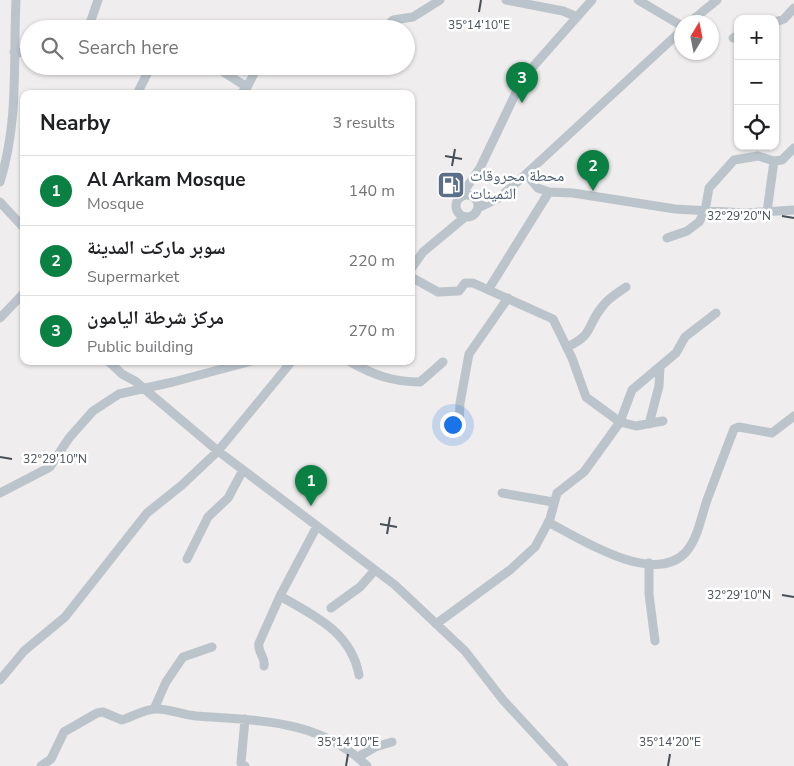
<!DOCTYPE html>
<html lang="en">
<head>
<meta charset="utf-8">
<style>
  body { margin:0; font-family:"Nunito Sans","Noto Naskh Arabic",sans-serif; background:#f2f2f2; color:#202124 }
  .controls { position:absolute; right:15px; top:15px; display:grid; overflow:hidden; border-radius:10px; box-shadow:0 1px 4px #0004 }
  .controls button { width:45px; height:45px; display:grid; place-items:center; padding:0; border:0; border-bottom:1px solid #e0e0e0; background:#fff; color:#202124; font:25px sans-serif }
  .compass { position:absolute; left:674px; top:15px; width:45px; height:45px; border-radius:50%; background:#fff; box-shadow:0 1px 4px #0004; rotate:10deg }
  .you { position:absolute; left:452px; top:424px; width:18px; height:18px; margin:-12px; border:4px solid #fff; border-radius:50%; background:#1a73e8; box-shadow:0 0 0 8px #1a73e833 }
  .badge { display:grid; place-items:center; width:32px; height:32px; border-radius:50%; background:#0b8043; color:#fff; font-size:16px; font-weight:700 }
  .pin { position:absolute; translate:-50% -41px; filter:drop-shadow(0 1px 2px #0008) }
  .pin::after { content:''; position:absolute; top:26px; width:18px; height:15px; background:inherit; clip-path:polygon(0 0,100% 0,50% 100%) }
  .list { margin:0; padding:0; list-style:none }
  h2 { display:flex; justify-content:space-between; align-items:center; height:65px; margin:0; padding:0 20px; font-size:21px }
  h2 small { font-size:16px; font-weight:400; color:#757577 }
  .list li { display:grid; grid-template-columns:32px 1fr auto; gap:15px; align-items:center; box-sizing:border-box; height:70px; padding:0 20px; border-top:1px solid #e0e0e0 }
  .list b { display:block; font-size:19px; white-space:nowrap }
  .list p { margin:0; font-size:16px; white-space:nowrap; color:#757577 }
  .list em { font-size:16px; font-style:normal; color:#757577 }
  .icon { flex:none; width:28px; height:28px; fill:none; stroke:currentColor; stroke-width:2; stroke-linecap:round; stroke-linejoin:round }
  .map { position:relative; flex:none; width:794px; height:766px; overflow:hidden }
  .search { position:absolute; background:#fff; box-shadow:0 1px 4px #0004; left:20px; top:20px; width:395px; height:55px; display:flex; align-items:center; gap:12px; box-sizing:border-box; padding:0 18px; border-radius:28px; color:#757577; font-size:19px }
  .panel { position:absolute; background:#fff; box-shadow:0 1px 4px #0004; left:20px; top:90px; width:395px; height:275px; border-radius:10px }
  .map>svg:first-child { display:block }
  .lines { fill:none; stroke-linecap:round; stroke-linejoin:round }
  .minor { stroke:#bcc4cb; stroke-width:9 }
  .ticks { fill:none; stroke:#475058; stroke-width:2 }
  .labels { text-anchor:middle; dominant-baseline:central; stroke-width:5; stroke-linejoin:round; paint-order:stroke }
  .service-label { font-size:16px; fill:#4e5e75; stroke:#fff; text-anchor:start }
  .ticks-label { font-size:12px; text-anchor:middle; fill:#475058; stroke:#fff; stroke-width:5; stroke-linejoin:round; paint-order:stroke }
</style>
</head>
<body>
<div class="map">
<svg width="794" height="766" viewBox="0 0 794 766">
  <rect width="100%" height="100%" fill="#efeded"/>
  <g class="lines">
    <path class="minor" d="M506 0 563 11 577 17
      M638 0 682 26
      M690 22 717 0
      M775 22 784 19 794 8
      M88 29 98 0
      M384 29 393 20 413 17 440 0
      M733 38 738 35
      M14 52 29 53
      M214 66 247 87 241 94
      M247 87 258 66
      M137 94 151 66
      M526 174 538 188 549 192 573 193 675 209 746 213 794 210
      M0 182C19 121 13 63 16 0
      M456 206a11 11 0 1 1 22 0a11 11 0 1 1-22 0Z
      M460 197 480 168 523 78 592 0
      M0 202 24 228
      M478 208 499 198 526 174 682 30
      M767 212 774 161
      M667 238 687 231 699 222 705 211 709 188 734 160 758 156 774 161 782 160 794 148
      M411 269 423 252 465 217
      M411 277 438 292 459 291 465 283H473L553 319 572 358 586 397 620 422 632 390 676 353 685 337 716 313
      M488 290 549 192
      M0 318 24 293
      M567 347C595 334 586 326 602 307 608 298 618 293 626 287
      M108 361 122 374 135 381 218 451 395 585 465 651 503 700 564 766
      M349 361C373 375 393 382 420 382L443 362
      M649 424 659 386 660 367
      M459 428 460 403 469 354 508 298
      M0 493 50 467 69 438 93 411 119 394 173 382 252 361
      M502 493 553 502
      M548 522C580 539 653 586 685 553 698 539 701 517 707 500 716 476 725 452 734 429L739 427 772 433 794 416
      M187 559 208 517 228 498 243 470
      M649 563V594L655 641
      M280 596C315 616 351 632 359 675
      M331 608 360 587 375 570
      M436 624 510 570 535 547 550 519 557 493 584 472 620 422 636 426 663 421
      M264 666C266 657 257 653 259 643L280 596 317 526
      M0 680 24 651 65 617 147 513 182 485 218 451 292 361
      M154 709 166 682 183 657 212 647
      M358 757 375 747 392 742
      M41 766 51 759 64 732 97 713 103 712 122 720C132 717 145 709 155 709 168 708 182 715 196 716 259 721 319 719 367 766
      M245 766 241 763 245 719"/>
  </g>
  <path class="ticks" d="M479 12 481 0M445 156 462 159M452 166 455 149M782 216 794 218M0 457 12 459M380 524 397 527M387 534 390 517M782 595 794 597M346 766 348 754M668 766 670 754"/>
  <defs>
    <g id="fuel-square" transform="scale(1.4375)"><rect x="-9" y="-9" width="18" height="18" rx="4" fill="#5c6f8a" stroke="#fff"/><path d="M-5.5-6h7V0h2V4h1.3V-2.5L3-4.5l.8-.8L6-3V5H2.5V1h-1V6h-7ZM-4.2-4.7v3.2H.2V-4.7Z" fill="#fff"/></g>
  </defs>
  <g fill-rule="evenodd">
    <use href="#fuel-square" x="451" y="185"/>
  </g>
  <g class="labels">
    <g class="service-label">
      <text x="470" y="176">محطة محروقات<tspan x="470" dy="18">الثمينات</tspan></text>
    </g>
  </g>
  <g class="ticks-label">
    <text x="479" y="29">35°14'10"E</text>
    <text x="739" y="220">32°29'20"N</text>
    <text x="55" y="463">32°29'10"N</text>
    <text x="739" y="599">32°29'10"N</text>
    <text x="348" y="746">35°14'10"E</text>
    <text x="670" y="746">35°14'20"E</text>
  </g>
</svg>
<div class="controls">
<button>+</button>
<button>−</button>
<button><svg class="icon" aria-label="locate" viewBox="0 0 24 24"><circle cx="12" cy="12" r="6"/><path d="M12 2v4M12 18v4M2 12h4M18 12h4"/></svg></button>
</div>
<svg class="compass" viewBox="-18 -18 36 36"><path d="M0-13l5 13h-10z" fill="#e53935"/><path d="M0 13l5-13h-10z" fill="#757577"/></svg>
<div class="you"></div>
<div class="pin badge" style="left:311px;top:506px">1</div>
<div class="pin badge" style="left:593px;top:191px">2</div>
<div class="pin badge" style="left:522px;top:103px">3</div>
<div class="search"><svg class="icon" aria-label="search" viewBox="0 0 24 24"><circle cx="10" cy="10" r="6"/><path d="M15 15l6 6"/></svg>Search here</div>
<section class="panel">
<h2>Nearby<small>3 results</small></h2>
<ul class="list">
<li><span class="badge">1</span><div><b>Al Arkam Mosque</b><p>Mosque</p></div><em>140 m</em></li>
<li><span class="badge">2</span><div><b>سوبر ماركت المدينة</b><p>Supermarket</p></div><em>220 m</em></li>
<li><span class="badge">3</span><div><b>مركز شرطة اليامون</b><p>Public building</p></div><em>270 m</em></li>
</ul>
</section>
</div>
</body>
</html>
